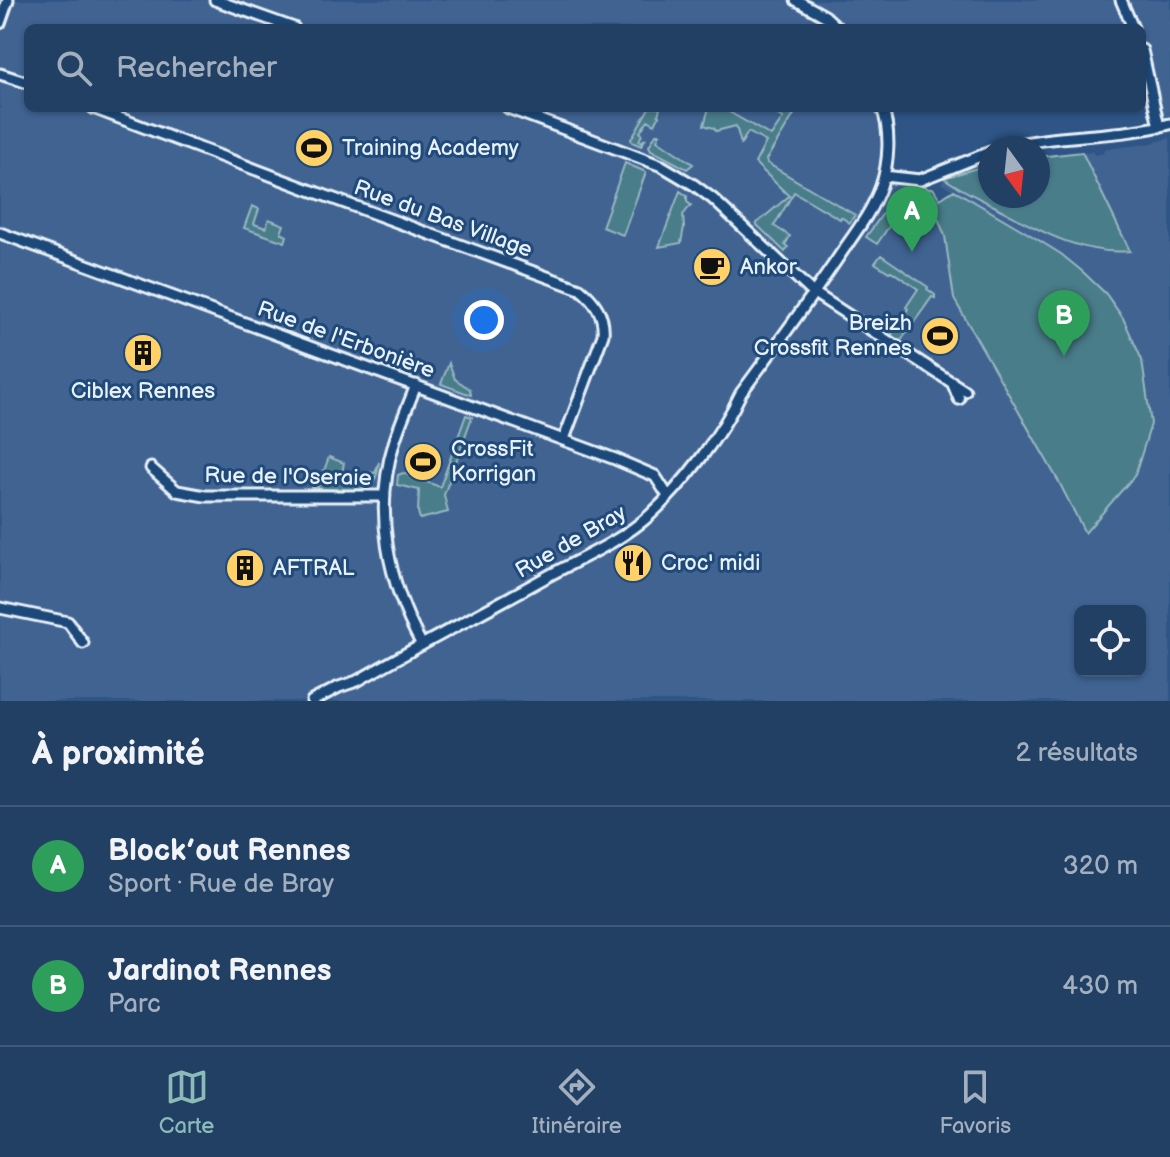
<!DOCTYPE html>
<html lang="fr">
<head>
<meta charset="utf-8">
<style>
  body { margin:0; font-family:"Balsamiq Sans",sans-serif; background:#2a476a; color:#f1f3f6 }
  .controls { position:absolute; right:24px; bottom:24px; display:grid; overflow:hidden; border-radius:12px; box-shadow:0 2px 6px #0004 }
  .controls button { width:72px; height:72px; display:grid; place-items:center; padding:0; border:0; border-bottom:2px solid #3f5978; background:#224064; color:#f1f3f6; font:40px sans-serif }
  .compass { position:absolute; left:978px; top:136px; width:72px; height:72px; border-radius:50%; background:#224064; box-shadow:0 2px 6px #0004; rotate:165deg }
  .you { position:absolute; left:484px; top:320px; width:28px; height:28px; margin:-20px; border:6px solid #fff; border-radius:50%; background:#1a73e8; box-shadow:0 0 0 12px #1a73e833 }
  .badge { display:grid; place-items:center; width:52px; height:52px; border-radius:50%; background:#8bbbb9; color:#fff; font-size:26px; font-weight:700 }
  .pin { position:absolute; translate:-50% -66px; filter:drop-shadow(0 2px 4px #0008) }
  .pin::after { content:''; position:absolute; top:42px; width:28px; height:24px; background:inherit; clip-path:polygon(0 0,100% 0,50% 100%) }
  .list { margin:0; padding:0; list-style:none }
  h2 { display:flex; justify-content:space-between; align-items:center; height:104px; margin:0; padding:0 32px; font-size:34px }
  h2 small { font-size:26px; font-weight:400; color:#a2afbf }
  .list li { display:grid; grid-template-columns:52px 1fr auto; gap:24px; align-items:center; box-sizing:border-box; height:120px; padding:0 32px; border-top:2px solid #3f5978 }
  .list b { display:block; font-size:30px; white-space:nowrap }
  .list p { margin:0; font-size:26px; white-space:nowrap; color:#a2afbf }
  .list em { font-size:26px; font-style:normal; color:#a2afbf }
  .icon { flex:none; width:44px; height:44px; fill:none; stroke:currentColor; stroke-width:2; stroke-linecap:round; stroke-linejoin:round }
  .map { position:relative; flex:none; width:1170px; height:701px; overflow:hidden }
  .search { position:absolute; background:#224064; box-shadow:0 2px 6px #0004; left:24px; right:24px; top:24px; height:88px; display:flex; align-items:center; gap:20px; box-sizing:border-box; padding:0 28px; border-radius:12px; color:#a2afbf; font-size:30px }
  .sheet { height:344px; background:#224064 }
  nav { display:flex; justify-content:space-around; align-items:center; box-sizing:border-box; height:112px; border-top:2px solid #3f5978; background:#224064; font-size:22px; color:#a2afbf }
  nav a { display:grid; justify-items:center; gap:4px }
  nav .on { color:#8bbbb9 }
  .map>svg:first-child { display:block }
  .built { fill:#3f6392; fill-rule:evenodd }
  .green { fill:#497d8a; stroke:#98b7c1; stroke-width:2 }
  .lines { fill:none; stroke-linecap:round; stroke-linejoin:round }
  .minor-casing { stroke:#e8f1f8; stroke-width:15 }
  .minor { stroke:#1f4a7a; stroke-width:9 }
  .labels { text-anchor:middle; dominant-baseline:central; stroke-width:6; stroke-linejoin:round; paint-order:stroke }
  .poi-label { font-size:22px; fill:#e8f1f8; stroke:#1f4a7a; text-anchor:start }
  .street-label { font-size:22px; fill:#e8f1f8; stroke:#1f4a7a }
</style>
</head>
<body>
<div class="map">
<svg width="1170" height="701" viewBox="0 0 1170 701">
  <rect width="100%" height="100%" fill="#2e5586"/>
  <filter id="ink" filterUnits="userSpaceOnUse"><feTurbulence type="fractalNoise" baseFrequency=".0125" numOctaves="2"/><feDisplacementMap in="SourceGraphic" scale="16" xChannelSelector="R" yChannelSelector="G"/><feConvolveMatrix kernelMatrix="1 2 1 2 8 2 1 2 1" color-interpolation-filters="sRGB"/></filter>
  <g filter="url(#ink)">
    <path class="built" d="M0 0H1170V124L1159 127 1142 50V28H1133L1130 21 1118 28H28V108H892L884 115V176L920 180 925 186 945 236 954 299 1059 482 1078 519 1151 424 1142 360 1134 340 1123 318 1106 294 1024 231 941 183 944 179 1031 226 1065 240 1129 252 1082 152H1093L1094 155 1104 153 1105 149 1148 144 1170 138V701H0ZM1080 611H1140V671H1080Z"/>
    <path class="green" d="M649 108H660L658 115 659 116 655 124 648 120 640 132 642 134 639 141 641 142 646 138 641 146 632 142 631 139Z
      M709 108H722L771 136 783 118 766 108H798L766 160 767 163 855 215 850 223 841 217 840 219 794 192 774 226 790 236 785 245 788 247 785 252 756 224 789 196 755 163 766 142 748 132 741 144 736 126 716 131 714 128 704 125Z
      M656 134H660L657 140 693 164 687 169 651 150 649 146Z
      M1082 152 1130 251C1081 256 1035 228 994 206 977 197 959 189 944 178L990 164V196H1038V157Z
      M625 163 646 172 623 235 602 227Z
      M925 186 928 189 933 188 940 199 954 190 1024 231 1061 254 1083 272 1106 294 1123 318 1142 360 1151 424 1135 475 1085 533 1059 482 954 299 945 236Z
      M680 191 687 196V202L691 205 683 215 684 227 681 243 659 247Z
      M908 195 909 197 877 244 866 237 894 198 896 200Z
      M252 206 259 209 254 224 266 228 269 219 284 225 281 233 287 236 285 242 244 228Z
      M881 255 928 287 927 289 935 295V298L932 297 900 342 891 337 892 334 908 309 906 307 918 289 891 271 889 272 875 263Z
      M449 363 455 379 470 389 471 395 441 384Z
      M466 415 472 417 444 495 448 512 420 519 418 512 419 490 397 485 398 475 403 473 440 487Z
      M329 457 344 463 342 472 349 474 353 472 365 477 368 472 375 473 379 462C378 471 377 480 369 486 361 492 323 489 312 488V485L318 487Z"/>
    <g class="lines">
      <g class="minor-casing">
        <path id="minor" d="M215 0 294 28
          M796 0 825 16 838 28
          M1121 0 1133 28
          M0 23 8 0
          M1142 50 1159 127
          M0 74 28 83
          M93 108 307 189 580 289C595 301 605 315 603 335L564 439
          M508 108 662 166 694 185 713 199 811 291 965 391
          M1002 148C1057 133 1115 138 1170 124
          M884 176 920 180 990 152
          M0 233 615 459 655 476 668 496
          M952 382 959 399
          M416 385C409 404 400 423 394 443 373 511 388 583 422 645
          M151 468 177 491 205 496H385
          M0 608 68 622 83 643
          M312 701 339 687 357 681C421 644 486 611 550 575 584 557 621 541 650 515 683 485 722 434 741 393 776 346 811 298 844 249 858 229 873 209 881 186 889 163 891 131 882 108"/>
      </g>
      <use href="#minor" class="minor"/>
    </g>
  </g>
  <defs>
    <g id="stadium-disc" transform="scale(2)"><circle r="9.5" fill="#ffd166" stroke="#1f4a7a"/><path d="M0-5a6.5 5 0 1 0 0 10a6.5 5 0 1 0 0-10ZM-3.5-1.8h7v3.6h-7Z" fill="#111"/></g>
    <g id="cafe-disc" transform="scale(2)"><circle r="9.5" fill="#ffd166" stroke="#1f4a7a"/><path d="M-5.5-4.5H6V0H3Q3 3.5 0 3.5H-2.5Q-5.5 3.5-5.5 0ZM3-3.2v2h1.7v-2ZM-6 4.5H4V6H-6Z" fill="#111"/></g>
    <g id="building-disc" transform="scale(2)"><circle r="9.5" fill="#ffd166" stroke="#1f4a7a"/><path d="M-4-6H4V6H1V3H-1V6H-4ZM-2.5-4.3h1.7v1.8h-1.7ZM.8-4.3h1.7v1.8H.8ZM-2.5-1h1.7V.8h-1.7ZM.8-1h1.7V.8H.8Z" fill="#111"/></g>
    <g id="restaurant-disc" transform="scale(2)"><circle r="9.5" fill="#ffd166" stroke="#1f4a7a"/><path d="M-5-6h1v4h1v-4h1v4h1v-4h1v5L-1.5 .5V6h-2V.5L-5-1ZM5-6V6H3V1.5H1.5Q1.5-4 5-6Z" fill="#111"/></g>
  </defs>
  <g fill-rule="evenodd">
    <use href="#stadium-disc" x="314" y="148"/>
    <use href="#cafe-disc" x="712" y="267"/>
    <use href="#stadium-disc" x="940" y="336"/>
    <use href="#building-disc" x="143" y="353"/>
    <use href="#stadium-disc" x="423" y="462"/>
    <use href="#restaurant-disc" x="633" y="563"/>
    <use href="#building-disc" x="245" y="568"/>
  </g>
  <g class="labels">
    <g class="poi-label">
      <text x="342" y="148">Training Academy</text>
      <text x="740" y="267">Ankor</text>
      <text x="912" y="323" text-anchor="end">Breizh<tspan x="912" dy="25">Crossfit Rennes</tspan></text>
      <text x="143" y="391" text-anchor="middle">Ciblex Rennes</text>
      <text x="451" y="449">CrossFit<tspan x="451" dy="25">Korrigan</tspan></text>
      <text x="661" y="563">Croc' midi</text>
      <text x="273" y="568">AFTRAL</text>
    </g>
    <g class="street-label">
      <text transform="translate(443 219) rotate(20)">Rue du Bas Village</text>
      <text transform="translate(346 340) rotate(20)">Rue de l'Erbonière</text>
      <text transform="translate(288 477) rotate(1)">Rue de l'Oseraie</text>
      <text transform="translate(571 542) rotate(-30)">Rue de Bray</text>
    </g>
  </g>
</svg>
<div class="controls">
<button><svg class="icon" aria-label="locate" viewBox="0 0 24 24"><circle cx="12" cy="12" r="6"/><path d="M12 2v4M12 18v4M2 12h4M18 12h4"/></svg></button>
</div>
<svg class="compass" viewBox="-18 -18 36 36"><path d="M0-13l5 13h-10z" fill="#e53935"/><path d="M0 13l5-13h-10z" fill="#a2afbf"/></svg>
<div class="you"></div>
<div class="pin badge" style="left:912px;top:252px;background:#2e9e5b">A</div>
<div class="pin badge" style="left:1064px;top:356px;background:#2e9e5b">B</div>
<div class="search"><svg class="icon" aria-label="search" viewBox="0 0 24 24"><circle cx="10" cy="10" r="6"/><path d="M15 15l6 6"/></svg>Rechercher</div>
</div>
<section class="sheet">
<h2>À proximité<small>2 résultats</small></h2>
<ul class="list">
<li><span class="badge" style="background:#2e9e5b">A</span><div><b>Block’out Rennes</b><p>Sport · Rue de Bray</p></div><em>320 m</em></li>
<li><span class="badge" style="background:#2e9e5b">B</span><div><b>Jardinot Rennes</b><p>Parc</p></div><em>430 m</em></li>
</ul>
</section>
<nav>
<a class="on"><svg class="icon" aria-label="map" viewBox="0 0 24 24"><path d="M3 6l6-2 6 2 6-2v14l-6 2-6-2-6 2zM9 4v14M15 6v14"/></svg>Carte</a>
<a><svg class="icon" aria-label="directions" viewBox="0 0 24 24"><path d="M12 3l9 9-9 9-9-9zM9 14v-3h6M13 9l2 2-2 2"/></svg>Itinéraire</a>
<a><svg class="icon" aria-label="saved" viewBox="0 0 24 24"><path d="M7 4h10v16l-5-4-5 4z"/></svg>Favoris</a>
</nav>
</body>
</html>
